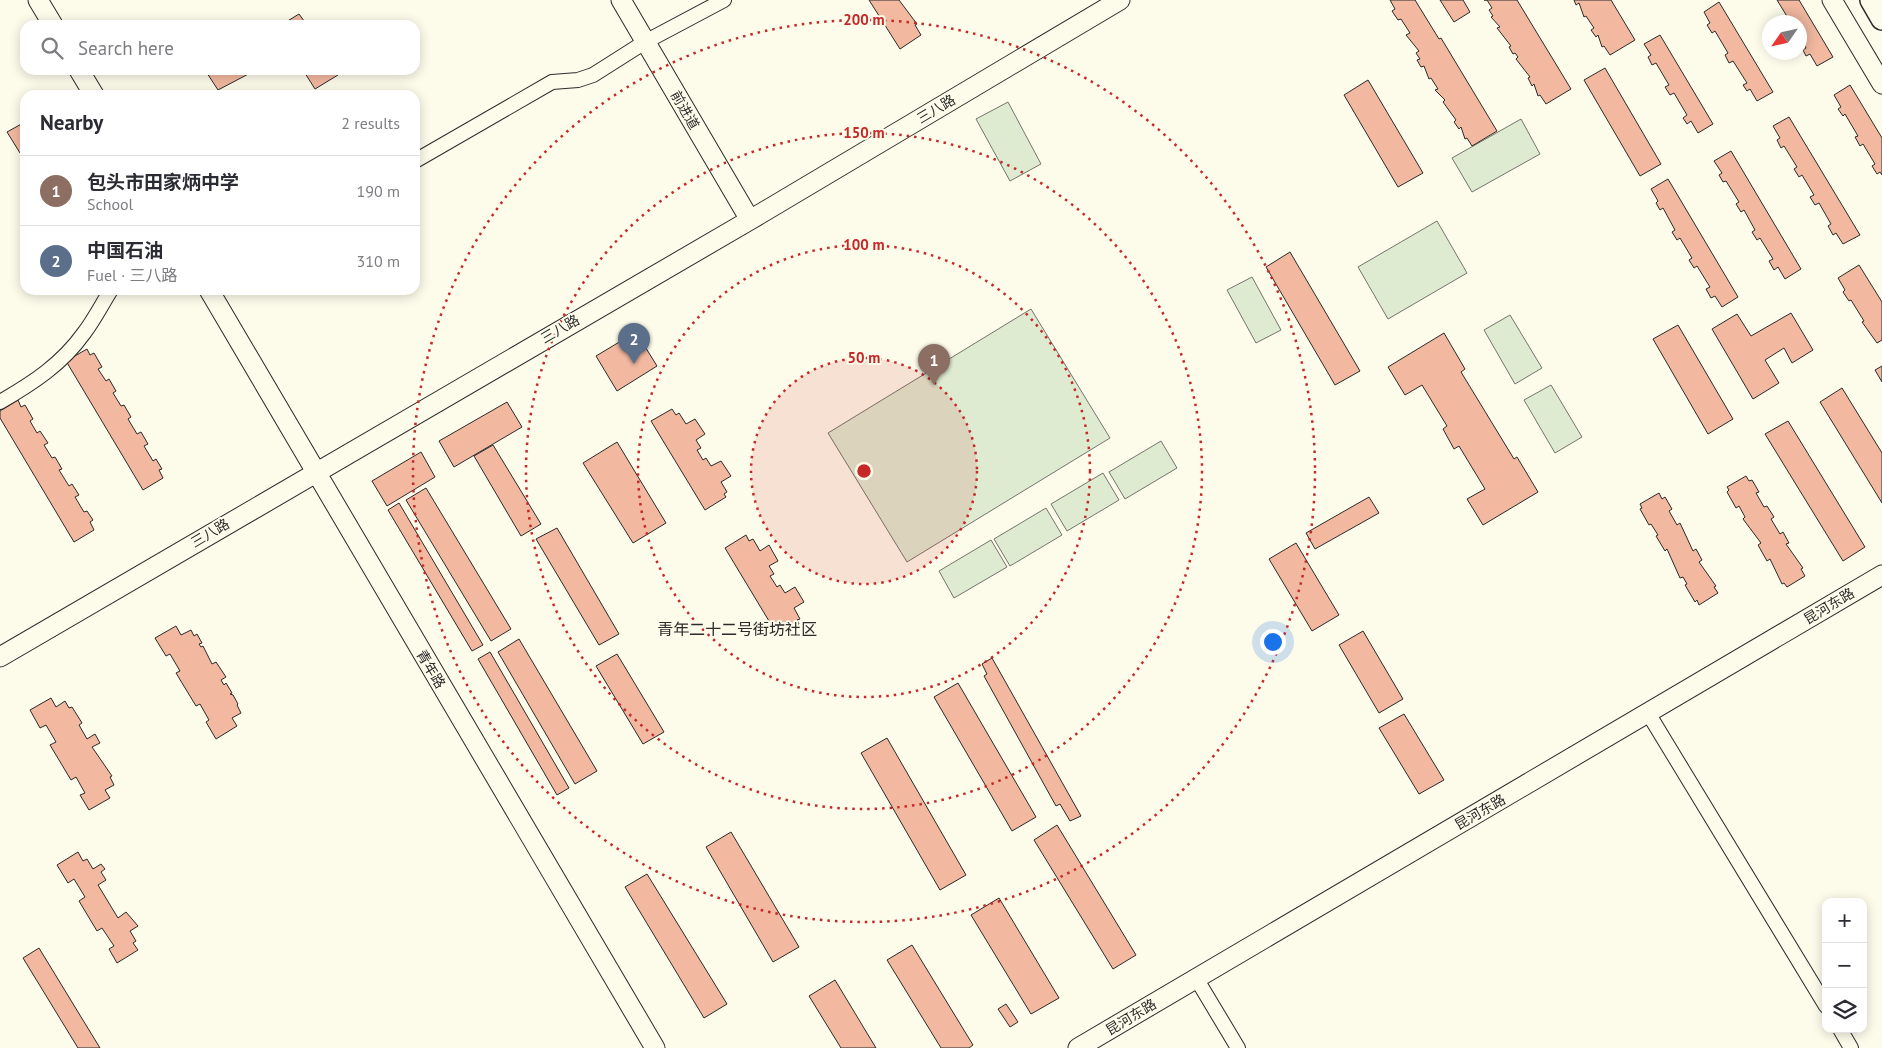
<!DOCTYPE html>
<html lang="en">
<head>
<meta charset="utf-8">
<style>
  body { margin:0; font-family:"PT Sans","Noto Sans SC",sans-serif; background:#f2f2f3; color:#2b2b33 }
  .controls { position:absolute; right:15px; bottom:15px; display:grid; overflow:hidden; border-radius:10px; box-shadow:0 2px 12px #0003 }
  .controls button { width:45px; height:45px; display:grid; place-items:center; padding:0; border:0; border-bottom:1px solid #e1e1e2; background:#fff; color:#2b2b33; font:25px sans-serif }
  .compass { position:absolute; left:1762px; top:15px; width:45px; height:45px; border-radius:50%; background:#fff; box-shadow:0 2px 12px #0003; rotate:236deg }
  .you { position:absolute; left:1272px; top:641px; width:18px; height:18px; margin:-12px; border:4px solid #fff; border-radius:50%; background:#1a73e8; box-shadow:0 0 0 8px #1a73e833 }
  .badge { display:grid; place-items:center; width:32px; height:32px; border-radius:50%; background:#c62828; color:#fff; font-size:16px; font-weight:700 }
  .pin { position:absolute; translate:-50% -41px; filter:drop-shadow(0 1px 2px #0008) }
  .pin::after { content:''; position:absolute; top:26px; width:18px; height:15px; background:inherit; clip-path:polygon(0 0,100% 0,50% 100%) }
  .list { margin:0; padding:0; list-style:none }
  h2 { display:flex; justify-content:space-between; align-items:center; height:65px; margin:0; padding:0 20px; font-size:21px }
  h2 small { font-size:16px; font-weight:400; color:#7c7c81 }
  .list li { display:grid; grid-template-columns:32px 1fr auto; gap:15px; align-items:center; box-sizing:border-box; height:70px; padding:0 20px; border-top:1px solid #e1e1e2 }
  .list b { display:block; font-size:19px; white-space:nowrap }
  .list p { margin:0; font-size:16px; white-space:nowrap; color:#7c7c81 }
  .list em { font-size:16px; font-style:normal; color:#7c7c81 }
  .icon { flex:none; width:28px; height:28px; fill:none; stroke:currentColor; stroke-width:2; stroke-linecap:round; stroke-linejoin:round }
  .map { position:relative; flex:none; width:1882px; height:1048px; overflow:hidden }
  .search { position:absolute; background:#fff; box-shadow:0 2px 12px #0003; left:20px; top:20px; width:400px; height:55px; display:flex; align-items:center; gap:12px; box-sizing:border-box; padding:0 18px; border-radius:15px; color:#7c7c81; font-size:19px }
  .panel { position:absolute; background:#fff; box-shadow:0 2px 12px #0003; left:20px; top:90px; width:400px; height:205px; border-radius:15px }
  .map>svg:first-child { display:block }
  .green { fill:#deebd1; stroke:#74746e }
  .building { fill:#f2b8a0; stroke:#2b2b2b }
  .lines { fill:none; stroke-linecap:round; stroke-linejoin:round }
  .street-casing { stroke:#2b2b2b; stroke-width:16 }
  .secondary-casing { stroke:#2b2b2b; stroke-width:21 }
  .primary-casing { stroke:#2b2b2b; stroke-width:24 }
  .street { stroke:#fdfbea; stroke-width:14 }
  .secondary { stroke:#fdfbea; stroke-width:19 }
  .primary { stroke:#fdfbea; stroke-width:21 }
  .ring { fill:none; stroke:#c62828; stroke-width:2.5; stroke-dasharray:2.5 5 }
  .labels { text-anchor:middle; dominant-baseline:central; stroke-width:4; stroke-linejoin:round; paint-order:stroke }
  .street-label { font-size:14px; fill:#2b2b2b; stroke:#fdfbea }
  .quarter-label { font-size:16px; fill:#2b2b2b; stroke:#fdfbea }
  .centre { fill:#c62828; stroke:#fdfbea; stroke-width:2.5 }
  .ring-label { font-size:15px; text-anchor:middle; font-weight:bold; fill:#c62828; stroke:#fdfbea; stroke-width:4; stroke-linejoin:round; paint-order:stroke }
</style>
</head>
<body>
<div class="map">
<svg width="1882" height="1048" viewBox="0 0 1882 1048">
  <rect width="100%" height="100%" fill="#fdfbea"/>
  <path class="green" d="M1008 102 1041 164 1010 181 976 119Z
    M1521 119 1540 154 1472 192 1452 158Z
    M1437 221 1467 273 1388 319 1358 267Z
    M1252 277 1281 330 1256 343 1227 290Z
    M1031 309 1110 438 907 562 828 433Z
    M1510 315 1542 368 1515 384 1484 330Z
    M1551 385 1582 437 1555 453 1524 400Z
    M1161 441 1177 468 1125 499 1109 472Z
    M1103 473 1119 500 1067 531 1051 504Z
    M1046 508 1062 535 1010 566 994 539Z
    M991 540 1007 567 954 598 939 571Z"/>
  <path class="building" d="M869 0H899L917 24 915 25 921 35 900 49Z
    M1390 0H1415L1439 39 1441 38 1497 131 1472 146 1467 138 1465 139 1461 127 1459 129 1454 122 1456 120 1443 102 1445 100 1435 90 1438 89 1431 78 1429 79 1424 66 1421 67 1417 60 1420 59 1416 53 1419 51 1406 35 1410 33 1401 19 1398 20 1392 11 1395 9Z
    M1440 0H1463L1470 12 1454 22Z
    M1484 0H1517L1571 89 1546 104 1540 95 1538 96 1534 84 1532 86 1528 78 1530 77 1516 59 1518 57 1515 53 1513 54 1509 47 1511 46 1497 28 1500 27 1491 17 1493 16 1489 10 1492 8 1487 0Z
    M1574 0H1611L1635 40 1610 55 1604 46 1602 47 1598 35 1596 37 1591 30 1594 28 1586 16 1584 17 1579 3 1576 5Z
    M1777 0H1799L1833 57 1817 66 1810 54 1806 56 1803 50 1806 48 1800 37V22H1786L1784 20 1788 18Z
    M1719 2 1773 92 1757 101 1750 89 1747 91 1743 85 1747 83 1733 61 1729 63 1725 55 1728 53 1715 31 1712 33 1707 25 1710 23 1704 12Z
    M299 14 307 25H281Z
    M1660 35 1713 124 1698 133 1691 121 1687 124 1683 118 1687 115 1674 93 1670 95 1665 87 1669 85 1656 63 1652 65 1648 57 1651 55 1644 44Z
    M1605 68 1661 164 1640 176 1584 80Z
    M205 70H256L218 90Z
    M303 70H335L338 75 315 89Z
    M1368 80 1423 173 1398 187 1344 95Z
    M1850 85 1882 138V175L1880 172 1877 174 1872 166 1875 164 1863 144 1860 146 1855 137 1858 136 1845 114 1843 116 1838 109 1841 107 1834 95Z
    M1789 117 1860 235 1843 244 1836 233 1833 235 1828 226 1831 224 1819 203 1815 205 1810 197 1814 195 1802 175 1799 177 1794 169 1797 167 1784 146 1781 148 1777 140 1780 138 1773 126Z
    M25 122V149L20 153 7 132Z
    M1731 151 1801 269 1785 279 1778 267 1774 270 1769 261 1773 259 1760 238 1757 240 1752 232 1755 230 1744 210 1741 212 1736 204 1739 202 1726 181 1723 182 1719 175 1722 173 1714 161Z
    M1668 179 1738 297 1722 307 1715 296 1711 298 1706 289 1710 287 1697 266 1694 268 1689 260 1692 258 1680 238 1677 240 1672 232 1675 230 1663 208 1660 210 1656 203 1658 201 1651 189Z
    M1290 252 1360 371 1335 385 1266 267Z
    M1859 265 1882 302V340L1877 343 1862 322 1864 321 1851 300 1849 301 1843 292 1845 290 1838 278Z
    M1791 313 1813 350 1792 363 1784 348 1765 360 1779 383 1753 399 1712 329 1737 314 1751 336Z
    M1678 325 1733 419 1708 434 1653 339Z
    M636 332 657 366 617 391 596 356Z
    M1444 333 1465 369 1461 372 1514 459 1517 457 1538 492 1483 525 1467 499 1485 489 1459 446 1454 449 1443 429 1447 426 1422 385 1405 395 1388 367Z
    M87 349 90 355 94 353 102 367 98 369 106 381 109 379 116 391 113 393 121 406 124 405 131 417 128 419 137 434 141 432 148 444 144 446 153 461 156 459 162 469 159 470 163 478 143 490 66 361Z
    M1882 366V382L1875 370Z
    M1842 388 1882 453V503L1820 402Z
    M18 400 21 407 25 405 33 419 30 421 37 433 40 431 48 443 44 445 52 458 55 457 62 469 59 470 69 486 72 484 79 495 75 497 84 512 87 511 93 520 90 522 94 530 74 542 0 418V411Z
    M507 402 522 427 454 467 439 441Z
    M672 409 676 415 679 413 686 424 695 419 705 434 696 440 701 448 697 450 703 460 706 458 711 466 721 461 731 476 721 482 727 492 724 494 726 497 705 510 651 421Z
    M1788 421 1865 547 1843 561 1765 434Z
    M617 442 666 523 633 543 583 463Z
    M493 445 541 524 521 536 474 456Z
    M421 452 435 477 387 506 372 481Z
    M1746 476 1749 481 1752 480 1759 492 1756 493 1764 507 1767 506 1774 517 1771 519 1780 534 1783 532 1789 543 1786 544 1803 568 1801 569 1805 576 1787 587 1784 583 1782 584 1770 559 1767 561 1758 545 1761 543 1743 519 1745 517 1739 506 1736 508 1727 492 1729 490 1727 487Z
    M426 488 511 629 491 641 406 500Z
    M1659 493 1662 499 1665 497 1672 509 1669 511 1677 525 1680 523 1693 551 1696 549 1702 560 1699 562 1716 586 1714 587 1718 593 1699 605 1697 600 1695 602 1685 585 1687 584 1683 577 1680 578 1667 549 1665 551 1656 536 1658 535 1651 524 1649 525 1640 509 1642 508 1640 504Z
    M1369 497 1379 513 1315 549 1306 533Z
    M399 503 483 645 472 651 388 510Z
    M557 528 619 634 599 645 536 539Z
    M746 535 749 541 753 539 760 551 769 545 778 561 769 566 774 574 770 576 777 587 780 585 785 593 795 587 804 602 794 608 800 619 797 620 799 624 778 636 725 548Z
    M1296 543 1339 615 1312 631 1269 559Z
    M176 626 181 635 191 630 194 636 197 634 202 643 199 644 201 647 203 646 212 664 216 662 226 677 221 680 224 685 226 683 232 693 230 694 233 695 238 704 237 705 241 713 232 718 237 726 216 739 206 722 209 720 200 704 196 706 176 673 180 671 170 654 166 656 155 638Z
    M1363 631 1403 699 1379 713 1339 645Z
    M519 639 597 771 575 784 498 652Z
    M490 652 569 788 557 795 478 659Z
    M617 654 664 732 643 744 596 666Z
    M992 658 1081 816 1070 821 1060 804 1056 806 984 676 987 674 982 664Z
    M958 683 1036 817 1012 831 934 697Z
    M51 698 56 707 65 701 69 708 72 707 82 723 79 725 87 739 95 734 100 743 92 747 112 776 110 777 114 785 105 790 110 798 89 810 80 795 85 793 76 777 71 780 50 745 56 742 46 725 40 728 30 710Z
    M1404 714 1444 780 1419 794 1379 728Z
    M887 738 966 875 940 890 861 753Z
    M1057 825 1136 955 1113 969 1034 840Z
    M731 832 799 947 773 962 706 847Z
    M78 852 83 861 87 859 93 869 101 864 105 869 101 872 106 880 98 885 118 918 126 912 138 926 130 931 136 941 133 943 138 950 117 963 109 949 114 946 102 928 97 931 79 901 85 897 74 879 68 883 57 865Z
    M647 874 727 1004 704 1018 625 887Z
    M999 898 1059 998 1031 1014 971 915Z
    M912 945 973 1045 969 1048H941L887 960Z
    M39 948 100 1048H78L23 958Z
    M835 980 876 1048H841L809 996Z
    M1006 1004 1018 1022 1010 1027 998 1009Z"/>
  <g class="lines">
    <g class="street-casing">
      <path id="street" d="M415 161 552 82 578 80 593 75 645 42 724 0
        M0 402C33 383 62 364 84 333 94 320 102 304 111 290
        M1648 713 1826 1006
        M1196 978 1238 1048
        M1840 1029 1851 1048"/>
    </g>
    <g class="secondary-casing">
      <path id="secondary" d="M38 0 53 25
        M621 0 750 220
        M1832 0 1882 84
        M79 70 94 95
        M209 290 655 1048
        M0 657 750 220 1120 0
        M1078 1048 1882 575"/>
    </g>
    <g class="primary-casing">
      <path id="primary" d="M1871 0 1882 19"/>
    </g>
    <use href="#street" class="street"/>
    <use href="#secondary" class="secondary"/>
    <use href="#primary" class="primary"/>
  </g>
  <circle cx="864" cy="471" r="113" fill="#c62828" fill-opacity=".12"/>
  <g class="ring">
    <circle cx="864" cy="471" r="113"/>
    <circle cx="864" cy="471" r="226"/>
    <circle cx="864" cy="471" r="338"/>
    <circle cx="864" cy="471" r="451"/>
  </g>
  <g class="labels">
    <g class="street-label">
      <text transform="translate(936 109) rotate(-31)">三八路</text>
      <text transform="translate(685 110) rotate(60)">前进道</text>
      <text transform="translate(560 329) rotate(-30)">三八路</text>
      <text transform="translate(210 533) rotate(-31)">三八路</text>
      <text transform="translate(1829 606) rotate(-31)">昆河东路</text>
      <text transform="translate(431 669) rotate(59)">青年路</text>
      <text transform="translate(1480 812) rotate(-30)">昆河东路</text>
      <text transform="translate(1131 1017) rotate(-31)">昆河东路</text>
    </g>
    <g class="quarter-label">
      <text x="737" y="629">青年二十二号街坊社区</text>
    </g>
  </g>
  <circle cx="864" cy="471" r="8" class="centre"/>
  <g class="ring-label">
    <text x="864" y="25">200 m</text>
    <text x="864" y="138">150 m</text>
    <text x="864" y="250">100 m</text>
    <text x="864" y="363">50 m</text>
  </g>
</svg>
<div class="controls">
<button>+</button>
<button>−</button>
<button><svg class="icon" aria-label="layers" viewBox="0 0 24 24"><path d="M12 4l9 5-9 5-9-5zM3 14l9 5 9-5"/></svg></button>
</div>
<svg class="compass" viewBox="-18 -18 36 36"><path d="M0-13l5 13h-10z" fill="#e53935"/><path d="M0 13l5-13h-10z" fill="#7c7c81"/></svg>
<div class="you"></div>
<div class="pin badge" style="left:934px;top:385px;background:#8d6e63">1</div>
<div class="pin badge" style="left:634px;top:364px;background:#5c6f8a">2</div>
<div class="search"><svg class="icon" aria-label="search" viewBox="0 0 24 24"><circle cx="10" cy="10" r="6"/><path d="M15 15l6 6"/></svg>Search here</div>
<section class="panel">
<h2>Nearby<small>2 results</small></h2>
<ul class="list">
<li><span class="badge" style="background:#8d6e63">1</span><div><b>包头市田家炳中学</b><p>School</p></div><em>190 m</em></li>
<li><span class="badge" style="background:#5c6f8a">2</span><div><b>中国石油</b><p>Fuel · 三八路</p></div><em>310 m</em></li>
</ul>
</section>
</div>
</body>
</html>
